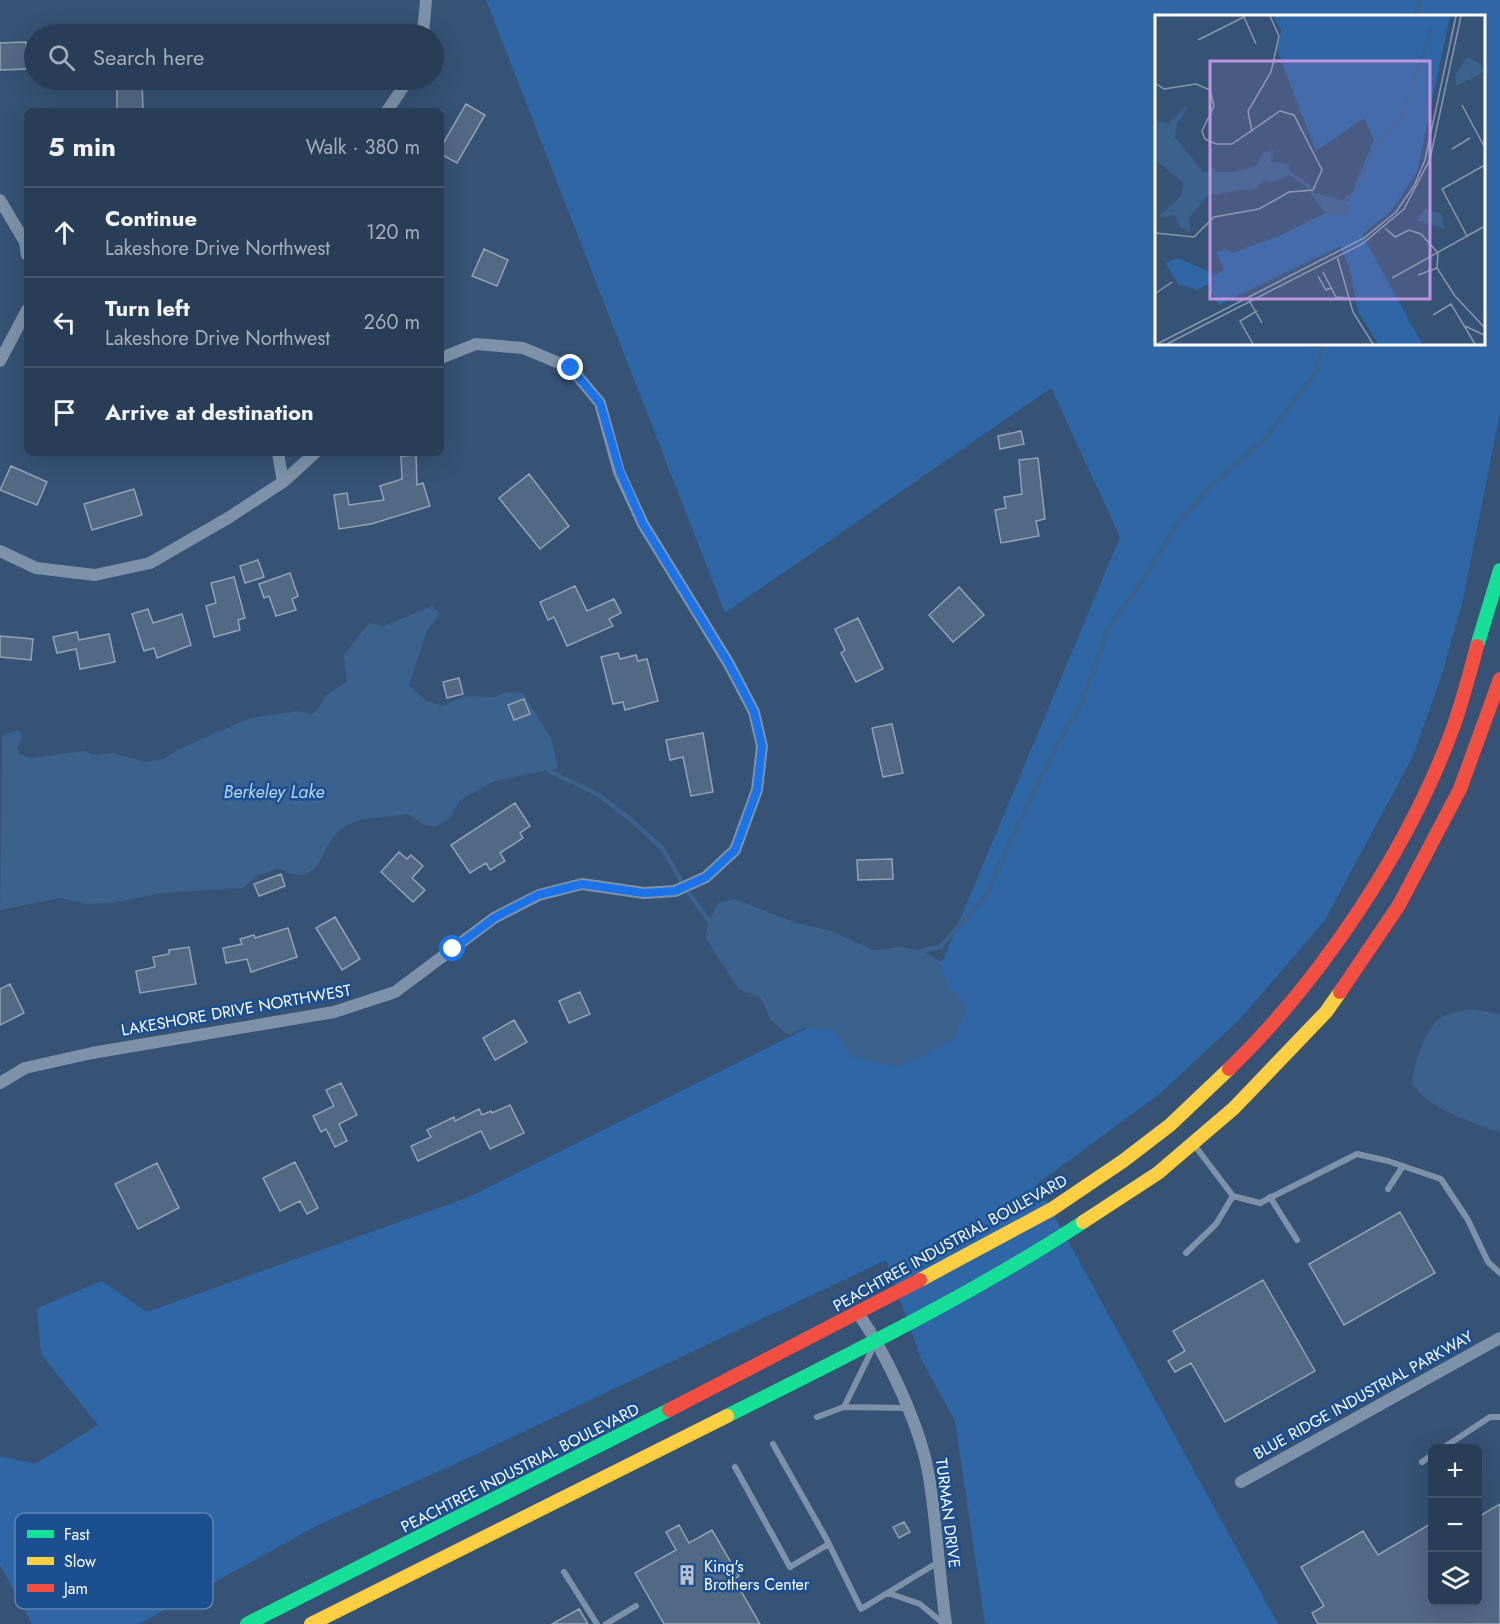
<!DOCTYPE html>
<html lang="en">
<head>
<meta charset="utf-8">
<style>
  body { margin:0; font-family:Jost,sans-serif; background:#30455d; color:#f1f3f6 }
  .controls { position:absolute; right:18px; bottom:18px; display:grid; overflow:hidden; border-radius:9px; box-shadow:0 6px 24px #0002 }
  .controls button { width:54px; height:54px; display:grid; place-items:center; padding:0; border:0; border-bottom:2px solid #44576d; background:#283e57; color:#f1f3f6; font:30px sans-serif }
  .stop { position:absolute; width:18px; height:18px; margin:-14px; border:4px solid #1a73e8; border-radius:50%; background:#fff }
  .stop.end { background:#1a73e8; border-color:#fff; box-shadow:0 2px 6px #0008 }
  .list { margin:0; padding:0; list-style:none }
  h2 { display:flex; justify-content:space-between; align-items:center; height:78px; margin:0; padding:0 24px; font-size:26px }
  h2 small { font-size:20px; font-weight:400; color:#a5aeba }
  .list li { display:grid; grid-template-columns:39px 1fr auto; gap:18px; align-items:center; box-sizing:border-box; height:90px; padding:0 24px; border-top:2px solid #44576d }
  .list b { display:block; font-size:22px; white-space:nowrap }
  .list p { margin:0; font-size:20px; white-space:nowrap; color:#a5aeba }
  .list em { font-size:20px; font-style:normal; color:#a5aeba }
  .icon { flex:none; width:33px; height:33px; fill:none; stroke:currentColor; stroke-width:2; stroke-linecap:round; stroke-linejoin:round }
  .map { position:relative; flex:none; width:1500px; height:1624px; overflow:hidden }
  .search { position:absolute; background:#283e57; box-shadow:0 6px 24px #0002; left:24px; top:24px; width:420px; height:66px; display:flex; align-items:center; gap:15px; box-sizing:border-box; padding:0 21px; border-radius:33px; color:#a5aeba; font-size:22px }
  .panel { position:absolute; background:#283e57; box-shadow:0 6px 24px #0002; left:24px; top:108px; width:420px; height:348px; border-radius:9px }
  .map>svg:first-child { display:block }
  .green { fill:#2f66a5; fill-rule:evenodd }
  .water { fill:#3b618d }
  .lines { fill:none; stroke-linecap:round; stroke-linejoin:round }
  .stream { stroke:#3b618d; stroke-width:4.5 }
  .building { fill:#526984; stroke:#92a2b6; stroke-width:1.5 }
  .lane { stroke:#7d92a8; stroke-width:6 }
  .street { stroke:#7d92a8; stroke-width:12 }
  .fast { stroke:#16e098; stroke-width:14 }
  .slow { stroke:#ffcf43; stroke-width:14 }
  .jam { stroke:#f24e42; stroke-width:14 }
  .route { stroke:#1a73e8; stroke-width:8 }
  .labels { text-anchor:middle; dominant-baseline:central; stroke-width:5; stroke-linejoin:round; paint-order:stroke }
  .street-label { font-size:16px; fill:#fff; stroke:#1b4f8f }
  .poi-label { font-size:16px; fill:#fff; stroke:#1b4f8f; text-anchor:start }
  .water-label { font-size:18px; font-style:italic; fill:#b5d3f5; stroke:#1b4f8f }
  .inset-river { fill:none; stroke:#3b618d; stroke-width:3 }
  .inset-road { fill:none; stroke:#8697ac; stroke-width:1.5 }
  .view { fill:#bd96df; fill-opacity:0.15; stroke:#bd96df; stroke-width:3 }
  .inset-edge { fill:none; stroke:#fff; stroke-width:3 }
  .key { fill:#1b4f8f; stroke:#5f84b1; stroke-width:1.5 }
  .key-label { font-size:16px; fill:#fff }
</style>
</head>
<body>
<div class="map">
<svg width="1500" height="1624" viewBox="0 0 1500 1624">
  <rect width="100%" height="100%" fill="#365274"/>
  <path class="green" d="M486 0H1500V412L1463 600 1442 674 1413 756 1325 920 1241 1018 1162 1092 1037 1184 1278 1624H985L955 1421 921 1359 886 1260 451 1466 318 1525 139 1624H32L0 1565V1456L35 1464 98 1425 41 1354 37 1308 102 1281 147 1312 469 1197 943 960 1120 537 1051 388 725 613ZM1156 16H1484V344H1156Z"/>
  <path class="water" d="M432 606 440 614 427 631 409 685 425 700 442 706 465 696 495 697 506 692 523 693 551 738 558 768 495 781 460 800 451 817 436 827 422 824 409 814C388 817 359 816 341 829 318 847 323 892 278 868L255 877 243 888 160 893 113 903 88 904 60 898 0 910 2 736 19 730 23 737 18 747 19 754 31 758 84 751 93 755 113 753 145 762 164 759 179 749 250 718 298 711 312 714 318 709 326 695 347 682 344 655 369 623 384 626Z
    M735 899 796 923 831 931 873 950 901 947 921 951 939 960 948 988 956 994 967 1010 953 1040 896 1067 852 1057 834 1031 806 1027 788 1035 770 1019 760 997 739 990 705 937 709 921 718 902Z
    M1470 1009 1500 1014V1132C1477 1125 1420 1105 1412 1082 1415 1063 1423 1033 1438 1020 1446 1013 1460 1011 1470 1009Z"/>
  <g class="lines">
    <path class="stream" d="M1416 16 1420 0
      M549 771 597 794 629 818 662 848 684 886 709 921
      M921 951 940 947 985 896 1053 751 1080 706 1109 627 1148 572 1176 525 1209 487 1264 440 1300 393 1316 371 1323 344"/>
  </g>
  <path class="building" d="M26 42 27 69 0 70V43Z
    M117 81H142L143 111H117Z
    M466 104 485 115 457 163 441 154V147Z
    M484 249 508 260 497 286 472 276Z
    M1021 431 1024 444 1000 449 998 436Z
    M416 455 417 485 423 483 430 506 371 524 339 529 334 495 347 493 349 505 384 500 380 486 402 479 401 456Z
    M1038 458 1045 519 1036 521 1039 536 1001 543 995 510 1006 508 1004 497 1022 494 1019 460Z
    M11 466 47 482 37 505 0 490Z
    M529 474 569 526 540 549 499 498Z
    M134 489 142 515 92 530 84 504Z
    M258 560 264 577 245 583 240 566Z
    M290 573 298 596 292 599 296 610 276 616 269 596 264 598 259 584Z
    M234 577 245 618 238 620 240 630 214 637 206 606 216 603 211 583Z
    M575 586 587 611 614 599 621 613 609 619 613 626 567 646 554 617 548 620 540 602Z
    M959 587 984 615 953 642 929 615Z
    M148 609 153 623 182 614 191 645 157 658 154 648 144 651 132 614Z
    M858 618 883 669 856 682 841 653 845 650 835 629Z
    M77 632 79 640 109 634 115 662 80 669 76 649 57 653 53 637Z
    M0 636 33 639 31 660 0 657Z
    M618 653 620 659 636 655 638 661 647 659 658 701 625 710 623 702 613 704 601 657Z
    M459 678 463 694 447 698 443 682Z
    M524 699 530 714 514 720 508 705Z
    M892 724 903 773 883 777 872 728Z
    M703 733 713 792 691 796 683 757 670 760 666 740Z
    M515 803 530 826 520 833 523 838 500 853 505 861 490 870 486 863 470 873 451 845Z
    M399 852 407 859 411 855 423 866 412 878 425 890 413 902 381 872Z
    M892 859 893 879 858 880 857 860Z
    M281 874 285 886 259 896 254 884Z
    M335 917 360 959 342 970 316 928Z
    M288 928 297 957 251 972 247 959 226 963 223 948 242 944 240 939 254 935 255 938Z
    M189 947 196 984 140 993 136 971 155 967 153 957 169 954V950Z
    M10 984 24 1013 0 1025V989Z
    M580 992 590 1014 569 1023 559 1001Z
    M514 1020 527 1042 495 1060 483 1038Z
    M341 1083 357 1115 339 1124 347 1141 335 1147 326 1129 321 1132 313 1116 334 1106 326 1090Z
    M510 1105 524 1133 490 1149 481 1131 418 1161 411 1146 431 1137 427 1130 454 1117 455 1121 479 1109 482 1115 491 1111 492 1113Z
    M295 1162 318 1208 307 1214 300 1201 280 1211 263 1178Z
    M157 1163 179 1208 138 1229 115 1184Z
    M1400 1212 1435 1273 1344 1325 1309 1264Z
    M1263 1280 1315 1371 1225 1422 1191 1363 1175 1372 1168 1361 1185 1351 1173 1331Z
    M1500 1504V1624H1318L1312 1613 1324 1606 1301 1567 1363 1531 1378 1555 1432 1523V1602H1478V1517Z
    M904 1522 910 1532 899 1538 893 1527Z
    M679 1525 689 1543 712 1530 739 1576 734 1579 760 1624H664L635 1573 676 1550 666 1532Z
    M579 1609 588 1624H552Z"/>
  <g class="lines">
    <path class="lane" d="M1195 1146 1233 1196 1260 1203 1357 1154 1388 1161 1441 1179 1468 1220 1488 1262 1500 1273
      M1388 1189 1403 1166
      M1270 1197 1297 1240
      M1186 1253 1216 1224 1233 1196
      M844 1407 871 1352
      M817 1417 844 1407 906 1408
      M773 1444 827 1540 861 1609 937 1563
      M1443 1448 1490 1417H1500
      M1422 1462 1432 1455
      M735 1467 790 1567 827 1545
      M564 1572 597 1624
      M888 1593 920 1604 944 1624
      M606 1624 636 1606"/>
    <path class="street" d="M423 34 426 0
      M387 111 408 80
      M0 200 25 242 27 255
      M0 361 27 310
      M278 453 283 482
      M0 551 36 568 95 575 150 563 228 518 283 482 315 453
      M0 1083 25 1068 92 1053 334 1012 395 992 494 918 539 895 582 884 644 893 675 891 706 877 735 850 757 790 762 746 754 712 729 664 643 524 619 472 600 403 571 368 523 348 476 344 441 358
      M858 1313C887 1355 921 1427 929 1477 937 1526 939 1575 946 1624
      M1241 1482 1500 1338"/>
    <path class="fast" d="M1477 646 1500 570
      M727 1416C848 1355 970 1296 1083 1222
      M247 1624 669 1410"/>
    <path class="slow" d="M1083 1222 1158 1173 1234 1108 1326 1012 1340 992
      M920 1280 1052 1209 1123 1161 1170 1125 1229 1069
      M311 1624 727 1416"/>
    <path class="jam" d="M1340 992 1399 905 1460 789 1500 679
      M1229 1069C1322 979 1410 847 1454 725 1463 699 1470 672 1477 646
      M669 1410 920 1280"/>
  </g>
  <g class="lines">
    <path class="route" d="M453 949 494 918 538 895 582 884 644 893 675 891 706 877 735 850 757 790 762 746 754 712 729 664 643 524 620 472 600 403 571 368"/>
  </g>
  <defs>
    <g id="building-bare" transform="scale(1.62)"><path d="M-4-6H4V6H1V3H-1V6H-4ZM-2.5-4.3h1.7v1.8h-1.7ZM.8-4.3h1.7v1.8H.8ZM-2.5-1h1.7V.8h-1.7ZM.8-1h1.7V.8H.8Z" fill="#b9c2ce" stroke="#1b4f8f" stroke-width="2.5" paint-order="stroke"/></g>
  </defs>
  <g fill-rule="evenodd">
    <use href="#building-bare" x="687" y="1575"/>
  </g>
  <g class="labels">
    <g class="street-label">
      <text transform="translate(236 1010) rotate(-10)">LAKESHORE DRIVE NORTHWEST</text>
      <text transform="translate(950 1243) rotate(-29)">PEACHTREE INDUSTRIAL BOULEVARD</text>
      <text transform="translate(1363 1395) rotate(-29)">BLUE RIDGE INDUSTRIAL PARKWAY</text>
      <text transform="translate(520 1468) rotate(-27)">PEACHTREE INDUSTRIAL BOULEVARD</text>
      <text transform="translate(948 1513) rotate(83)">TURMAN DRIVE</text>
    </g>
    <g class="poi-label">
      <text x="704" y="1566">King's<tspan x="704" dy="18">Brothers Center</tspan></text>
    </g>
    <g class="water-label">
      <text x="274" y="792">Berkeley Lake</text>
    </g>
  </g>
  <g transform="translate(1155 15)">
    <rect width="330" height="330" fill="#365274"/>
    <path d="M118 1H295L262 157 237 195 207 219 267 329H223L203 296 195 254 185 231 64 290 52 269 43 275 23 269 11 248 23 243 61 260 69 255 61 238 70 234 77 238 124 221 193 187 219 125 209 103 161 136 122 35 126 15Z" fill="#2f66a5"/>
    <path d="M312 42 324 48 330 57 301 71V59ZM30 92 33 93 22 108 20 122 48 157 58 153 60 157H79L101 151 109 137 119 135 115 147 132 148 137 159 119 167 108 166 100 174 53 180 34 203 35 217 25 213 20 200 3 202 26 181 29 168 0 145V106L14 108ZM160 178 193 187 195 198 186 202 171 198 158 183ZM270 194 287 199 289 214 262 205Z" fill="#3b618d"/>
    <path class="inset-river" d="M136 159 152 170 159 181M190 185 199 177 224 127 248 100 276 14"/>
    <path class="inset-road" d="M89 2 101 29M43 25 89 2M0 68 9 74 41 69 55 75 59 91 47 116 50 124 61 129H77L125 96 139 100 167 155 158 175 134 177 104 194 59 202 39 222 0 218M307 90 330 133M97 117 93 96 116 57 124 21 115 1M297 134 315 123M230 213 240 222 254 215 266 219 283 238 282 253 263 260M312 221 287 174 330 150M182 241 198 297 218 329M282 253 300 281 330 313M168 257 181 282 192 283M163 261 171 275 176 273M237 263 330 211M1 278 17 267M95 287 107 308M278 300 296 289 320 329M310 311 329 320M2 329 209 223 241 197 259 171 270 145 301 1M12 329 207 229 249 194 275 144 306 1M98 329 85 306 102 296"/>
    <path class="view" d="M55 46H275V284H55Z"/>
    <rect width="330" height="330" class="inset-edge"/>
  </g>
  <rect x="15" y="1513" width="198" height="96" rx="9" class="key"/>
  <rect x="27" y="1530" width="27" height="8" fill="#16e098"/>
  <rect x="27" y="1557" width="27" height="8" fill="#ffcf43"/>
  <rect x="27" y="1584" width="27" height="8" fill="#f24e42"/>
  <g class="key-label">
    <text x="64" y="1540">Fast</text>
    <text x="64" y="1567">Slow</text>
    <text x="64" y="1594">Jam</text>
  </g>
</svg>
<div class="controls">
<button>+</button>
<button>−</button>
<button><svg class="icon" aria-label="layers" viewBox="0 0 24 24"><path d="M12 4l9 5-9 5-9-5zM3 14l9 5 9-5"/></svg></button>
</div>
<div class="stop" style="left:453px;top:949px"></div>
<div class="stop end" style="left:571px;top:368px"></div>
<div class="search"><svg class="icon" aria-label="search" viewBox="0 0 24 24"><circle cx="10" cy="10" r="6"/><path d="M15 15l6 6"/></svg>Search here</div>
<section class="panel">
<h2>5 min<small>Walk · 380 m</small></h2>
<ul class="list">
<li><svg class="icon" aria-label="ahead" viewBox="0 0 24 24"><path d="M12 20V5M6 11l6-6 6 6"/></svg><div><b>Continue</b><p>Lakeshore Drive Northwest</p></div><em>120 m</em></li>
<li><svg class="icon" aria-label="left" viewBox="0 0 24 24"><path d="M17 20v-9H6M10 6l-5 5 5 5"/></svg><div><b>Turn left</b><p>Lakeshore Drive Northwest</p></div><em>260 m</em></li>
<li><svg class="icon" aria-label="arrive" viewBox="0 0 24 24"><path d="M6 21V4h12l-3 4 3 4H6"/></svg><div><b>Arrive at destination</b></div></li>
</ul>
</section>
</div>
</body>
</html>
